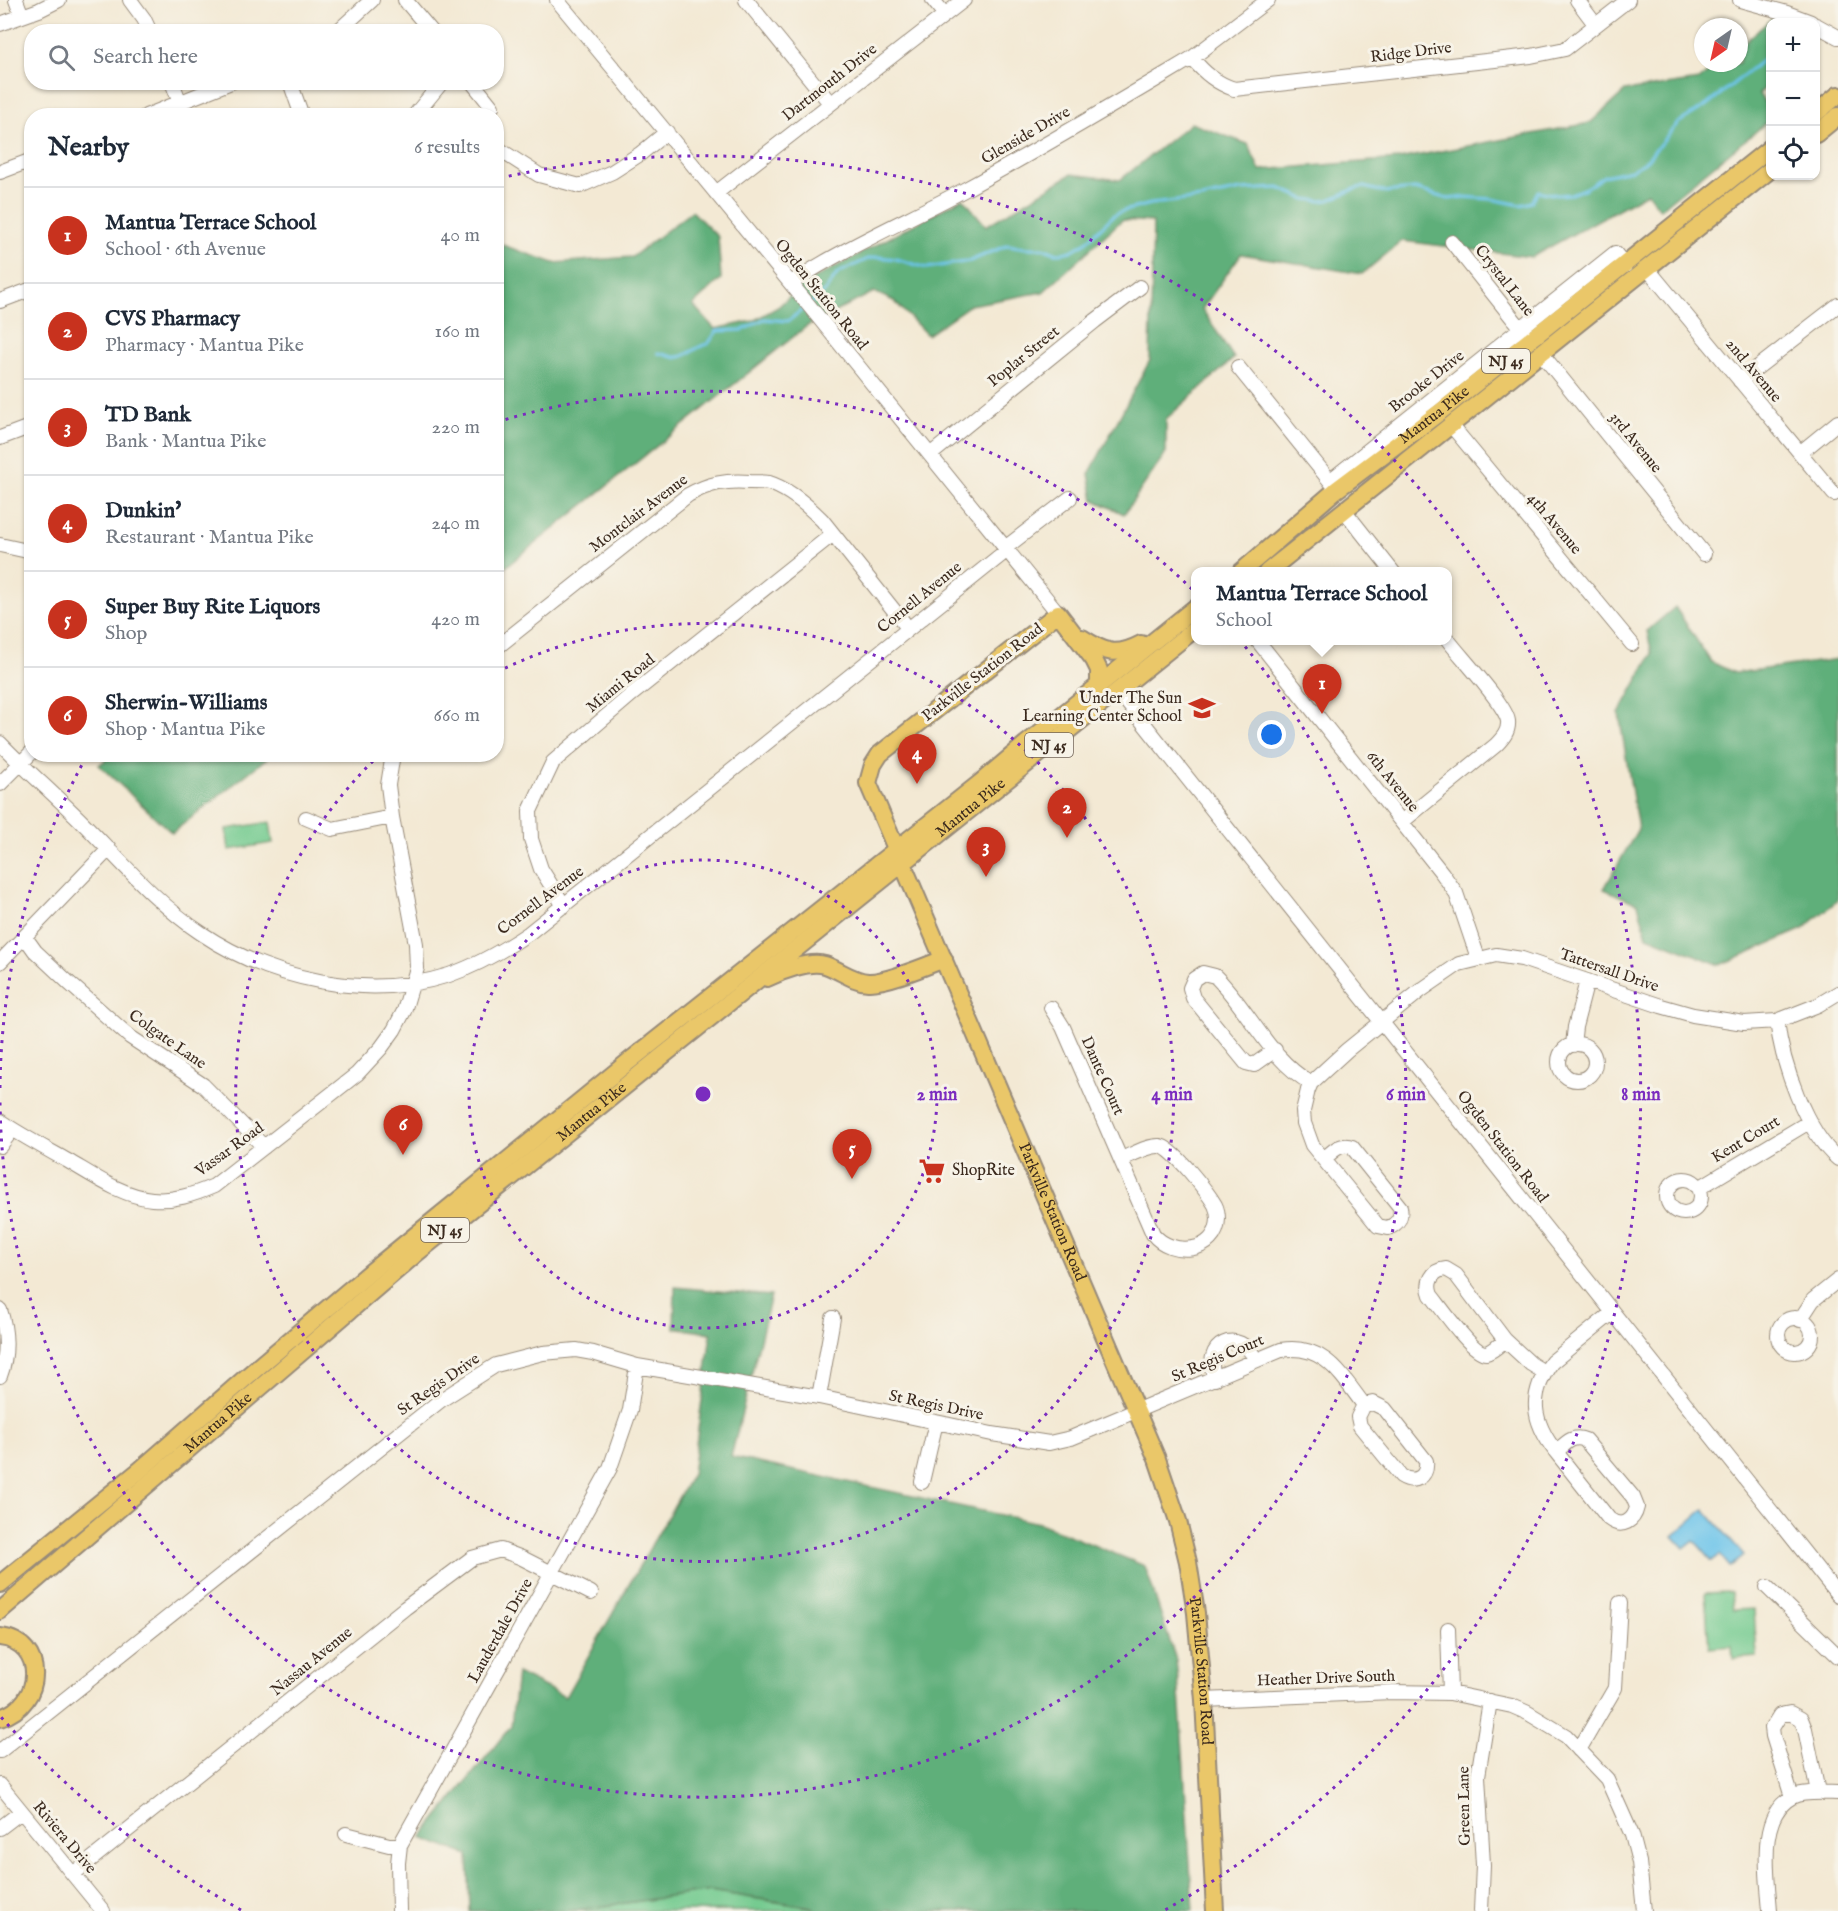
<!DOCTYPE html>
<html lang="en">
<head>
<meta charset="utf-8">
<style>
  body { margin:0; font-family:"IM FELL English",serif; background:#f2f2f3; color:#1f2937 }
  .controls { position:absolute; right:18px; top:18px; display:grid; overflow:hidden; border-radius:12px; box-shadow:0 2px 4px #0004 }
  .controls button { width:54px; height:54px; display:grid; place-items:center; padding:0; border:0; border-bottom:2px solid #e0e1e3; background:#fff; color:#1f2937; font:30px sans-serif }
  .compass { position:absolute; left:1694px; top:18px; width:54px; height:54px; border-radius:50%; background:#fff; box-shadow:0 2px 4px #0004; rotate:214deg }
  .you { position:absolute; left:1272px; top:735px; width:21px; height:21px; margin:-15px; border:4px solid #fff; border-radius:50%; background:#1a73e8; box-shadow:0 0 0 9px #1a73e833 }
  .badge { display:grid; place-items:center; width:39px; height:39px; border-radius:50%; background:#c8321e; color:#fff; font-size:20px; font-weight:700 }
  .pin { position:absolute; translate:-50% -50px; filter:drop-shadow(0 2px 3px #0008) }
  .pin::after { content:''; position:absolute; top:32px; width:21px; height:18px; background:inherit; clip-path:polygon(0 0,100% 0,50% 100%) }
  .popup { position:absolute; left:1191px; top:567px; width:261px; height:78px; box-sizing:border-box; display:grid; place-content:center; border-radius:12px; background:#fff; filter:drop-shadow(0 2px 4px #0005); font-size:20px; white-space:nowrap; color:#747a83 }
  .popup b { font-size:22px; color:#1f2937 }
  .popup::after { content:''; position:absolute; left:50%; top:100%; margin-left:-12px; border:12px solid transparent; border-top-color:#fff }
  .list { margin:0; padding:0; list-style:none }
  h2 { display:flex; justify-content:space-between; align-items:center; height:78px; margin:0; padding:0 24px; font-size:26px }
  h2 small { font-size:20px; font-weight:400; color:#747a83 }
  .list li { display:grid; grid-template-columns:39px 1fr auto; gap:18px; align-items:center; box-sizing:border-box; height:96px; padding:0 24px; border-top:2px solid #e0e1e3 }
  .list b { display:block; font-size:22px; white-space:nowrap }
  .list p { margin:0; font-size:20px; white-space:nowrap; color:#747a83 }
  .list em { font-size:20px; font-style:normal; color:#747a83 }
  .icon { flex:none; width:33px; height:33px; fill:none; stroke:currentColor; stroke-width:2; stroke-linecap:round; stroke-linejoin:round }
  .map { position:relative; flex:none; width:1838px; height:1911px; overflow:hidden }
  .search { position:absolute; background:#fff; box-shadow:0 2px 4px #0004; left:24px; top:24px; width:480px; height:66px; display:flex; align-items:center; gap:15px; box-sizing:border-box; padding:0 21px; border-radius:24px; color:#747a83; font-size:22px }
  .panel { position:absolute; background:#fff; box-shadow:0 2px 4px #0004; left:24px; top:108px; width:480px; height:654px; border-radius:24px }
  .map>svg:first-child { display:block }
  .green { fill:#74cb90; stroke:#587a57; stroke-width:1.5 }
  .forest { fill:#5faf7a; stroke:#4d6c4c; stroke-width:1.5 }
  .water { fill:#6cc4ea; stroke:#547784; stroke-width:1.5 }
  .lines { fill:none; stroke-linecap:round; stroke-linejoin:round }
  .stream { stroke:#6cc4ea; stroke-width:3 }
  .minor-casing { stroke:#978a79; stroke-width:16 }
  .major-casing { stroke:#978a79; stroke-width:20 }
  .minor { stroke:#fff; stroke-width:14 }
  .major { stroke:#eac769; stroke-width:16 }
  .ring { fill:none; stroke:#7b2cbf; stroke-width:3; stroke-dasharray:3 6 }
  .labels { text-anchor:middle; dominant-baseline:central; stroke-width:6; stroke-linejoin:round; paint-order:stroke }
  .shield { fill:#f7f3e8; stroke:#73665b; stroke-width:1.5 }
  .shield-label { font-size:15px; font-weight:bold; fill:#3b2a1e }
  .street-label { font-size:16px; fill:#3b2a1e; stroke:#f7f3e8 }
  .poi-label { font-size:16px; fill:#3b2a1e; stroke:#f7f3e8; text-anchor:end }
  .centre { fill:#7b2cbf; stroke:#f7f3e8; stroke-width:3 }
  .ring-label { font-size:18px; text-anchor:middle; font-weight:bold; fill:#7b2cbf; stroke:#f7f3e8; stroke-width:6; stroke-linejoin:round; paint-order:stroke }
</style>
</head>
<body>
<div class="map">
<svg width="1838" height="1911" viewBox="0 0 1838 1911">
  <rect width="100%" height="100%" fill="#f7f3e8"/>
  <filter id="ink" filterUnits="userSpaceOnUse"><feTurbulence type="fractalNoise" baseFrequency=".0167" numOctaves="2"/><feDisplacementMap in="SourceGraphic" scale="12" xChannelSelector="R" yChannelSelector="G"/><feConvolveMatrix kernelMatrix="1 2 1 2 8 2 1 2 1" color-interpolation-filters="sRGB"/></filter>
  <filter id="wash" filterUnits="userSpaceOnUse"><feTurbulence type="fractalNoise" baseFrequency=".008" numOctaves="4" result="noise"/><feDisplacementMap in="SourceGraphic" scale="24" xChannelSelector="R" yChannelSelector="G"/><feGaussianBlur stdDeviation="1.35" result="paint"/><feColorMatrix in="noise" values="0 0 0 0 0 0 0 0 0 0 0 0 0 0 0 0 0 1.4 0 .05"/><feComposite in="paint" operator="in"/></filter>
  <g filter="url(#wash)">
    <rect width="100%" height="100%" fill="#f3e9d4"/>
    <path class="green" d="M270 822 273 843 229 850 226 829Z
      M1731 1592 1733 1610 1754 1609 1757 1657 1733 1659 1732 1646 1709 1648 1705 1593Z
      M710 1891 812 1908 817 1911H569Z"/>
    <path class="forest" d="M1778 13 1800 22H1770V83L1759 94 1770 109V120L1660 209 1647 193 1532 257 1402 241 1362 274 1241 254 1202 309 1234 358 1166 419V453L1124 514 1094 500 1089 474 1150 360 1153 222 1122 220 1043 292 970 305 927 335 894 301 874 292 807 326 497 574V243L554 263 632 257 692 211 718 237 721 279 693 305 715 329 753 321 778 307 802 285 963 198 986 226 1071 174 1120 180 1191 123 1248 144 1260 170 1399 159 1590 123 1625 91 1699 80 1720 63H1739V47Z
      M1675 607 1711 662 1735 673 1838 659V900L1803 929 1720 965 1647 936 1638 904 1604 889 1638 829 1619 714 1652 654 1647 631Z
      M113 754H271V755L172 833 99 765Z
      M675 1287 771 1296 731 1457 1039 1523 1145 1566 1176 1660 1179 1691 1193 1911H817L812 1907 710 1891 569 1911H470L468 1855 421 1838 511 1726 517 1673 565 1697 692 1474 711 1333 674 1328Z"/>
    <path class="water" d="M1704 1509 1744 1555 1730 1567 1720 1555 1712 1561 1694 1540 1684 1548 1673 1536Z"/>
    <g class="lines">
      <path class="stream" d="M811 303 825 291 838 273 868 259 878 257 896 259 927 268 970 261 1008 245 1026 248H1043L1055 253H1062L1071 251 1085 243 1114 215 1123 211 1151 204 1202 198 1241 190 1279 188 1305 199 1321 201 1329 200 1357 188 1364 187 1384 192 1415 189 1449 199 1464 197 1491 199 1521 205 1532 202 1538 191 1557 195 1571 194 1586 188 1604 176 1631 170 1644 163 1678 123 1707 105 1770 54
        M658 353C665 354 672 358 679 357 690 355 696 346 708 344L717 331 743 330 764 319 788 321 806 307"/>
    </g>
  </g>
  <g filter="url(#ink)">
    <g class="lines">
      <g class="minor-casing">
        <path id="minor" d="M16 0 22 16
          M130 0 144 19 150 32
          M405 0 432 32
          M557 0 811 308 1058 613
          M746 0 830 103
          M933 0 945 15
          M1577 0 1595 24
          M1740 0 1787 13 1811 22
          M0 24 39 10 59 0
          M1816 25 1838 37
          M337 32 372 0
          M1192 58C1204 73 1216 83 1234 89L1531 56 1565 49 1628 0
          M172 82 185 116
          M290 82 302 116
          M472 82 492 107
          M146 116 231 82
          M414 116 442 82
          M500 150 539 175 580 186 612 172 640 154 667 132
          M0 172 32 160
          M716 193 964 0
          M1452 242 1526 335
          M1647 268 1834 494
          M791 283C845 247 906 221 964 190 1031 154 1096 115 1162 76L1192 58 1268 0
          M0 301 32 289
          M1541 353 1704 554
          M1238 367 1335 487
          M1740 381 1838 305
          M1451 425 1632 644
          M0 438 32 426
          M1800 453 1838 422
          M930 455 1095 321 1140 287
          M1331 480 1615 253 1625 266
          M1344 510 1393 572
          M0 545 32 552
          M1005 548 1070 498
          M1257 640 1442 873 1456 893 1478 958
          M496 648 688 495C709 483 727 480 750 482 756 482 763 482 769 483 789 489 808 506 822 520L908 628
          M1118 691 1838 1595
          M0 743C26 770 55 795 82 822 119 859 157 904 201 933 271 980 368 1001 449 975 478 965 504 950 529 933L1006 551
          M0 784 32 752
          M306 818 332 829 392 817
          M1403 821 1496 745C1503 738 1509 731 1508 721 1506 705 1460 656 1448 640
          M564 906 541 869 531 839 530 811 553 762 631 695 833 534
          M25 937 35 951 68 982 130 1037 203 1085 264 1147
          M0 962 109 849
          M1051 1008 1063 1027 1153 1234C1171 1257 1217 1254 1218 1219 1218 1214 1217 1209 1215 1205 1208 1193 1173 1147 1160 1146 1148 1145 1132 1155 1121 1159
          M1777 1021C1782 1063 1805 1131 1838 1159
          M1559 1062a18 18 0 1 1 36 0a18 18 0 1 1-36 0Z
          M1573 1045 1575 1027 1587 981
          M1275 1050 1254 1065 1246 1063 1193 998 1190 988 1194 979 1203 973 1215 976C1248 1008 1270 1061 1311 1083
          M0 1121C22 1136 45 1148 68 1161 94 1176 122 1196 152 1199 174 1201 193 1195 214 1186L357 1074 381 1048 394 1030 404 1011 417 968 416 944 392 817 388 785 393 754
          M0 1146 12 1130
          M1324 1159C1332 1152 1340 1142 1352 1147L1400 1207C1402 1217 1398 1224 1388 1228L1378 1226 1312 1145 1304 1123 1303 1111 1308 1090 1311 1083 1347 1050 1420 991 1459 964 1496 955 1522 959 1661 1006 1693 1015 1744 1023 1777 1021 1818 1005 1838 993
          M1667 1196a17 17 0 1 1 34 0a17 17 0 1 1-34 0Z
          M1699 1188 1809 1122
          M1446 1269 1456 1275 1505 1340C1500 1344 1493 1352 1486 1353 1473 1354 1440 1306 1431 1295 1426 1283 1432 1270 1446 1269Z
          M0 1310C7 1331 8 1355 0 1376
          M1778 1335a17 17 0 1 1 34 0a17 17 0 1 1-34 0Z
          M1800 1320 1813 1300 1838 1280
          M1505 1340 1531 1364 1544 1372
          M1215 1379C1201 1343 1239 1326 1256 1360
          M819 1397 833 1318
          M1556 1452C1565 1444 1573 1434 1585 1440L1633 1497 1637 1507C1634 1521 1622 1529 1609 1519L1556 1452C1532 1421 1528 1395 1552 1362L1612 1313
          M922 1482 936 1422
          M1767 1587 1838 1656
          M1448 1629 1450 1693
          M1204 1700 1392 1692 1450 1693 1512 1706 1528 1713 1566 1736 1607 1779 1632 1835 1639 1862 1644 1911
          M1579 1750 1615 1688 1620 1603
          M0 1751 441 1400 496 1365 543 1353 576 1350 593 1353 637 1366 819 1397 992 1434 1049 1443 1071 1438 1281 1350C1324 1343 1341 1375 1364 1405L1358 1417 1360 1426 1401 1476C1414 1484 1428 1478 1426 1461L1385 1409 1373 1403 1364 1405
          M0 1785 103 1911
          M1792 1797 1773 1736 1772 1728 1780 1715 1790 1713 1801 1719 1805 1729 1818 1792
          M0 1828 21 1812
          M346 1834 389 1845H400
          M73 1874 405 1608 472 1558 501 1550 522 1558 591 1593
          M399 1911 398 1863 400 1845 610 1468 630 1410 637 1366
          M1481 1911 1483 1865 1478 1776 1490 1701
          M1770 1911C1768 1877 1756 1817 1792 1797 1802 1791 1826 1793 1838 1793"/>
      </g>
      <g class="major-casing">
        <g id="major">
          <path d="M1816 113 1838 95"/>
          <path d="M1816 134 1838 116"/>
          <path id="s1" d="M1241 572 1336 490 1440 412 1770 148"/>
          <path d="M1267 572 1770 170"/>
          <path d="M1082 638C1105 653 1116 657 1141 644"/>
          <path id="s2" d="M1099 684V670L1094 660 1058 613 880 754 873 765 868 783 1157 1459 1178 1521 1188 1562 1196 1613 1204 1700 1215 1911"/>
          <path d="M767 978C781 971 810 960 825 965 840 970 852 981 868 982 886 983 926 966 944 959"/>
          <path d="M0 1584 139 1471 258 1367 379 1265 627 1063 980 783 1026 744 1196 607"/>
          <path id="s3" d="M0 1611 418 1252 1196 628"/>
          <path d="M0 1637C46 1642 45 1704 0 1718"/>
        </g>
      </g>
      <use href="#minor" class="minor"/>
      <use href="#major" class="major"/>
    </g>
  </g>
  <g class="ring">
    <circle cx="703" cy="1094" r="234"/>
    <path d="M497 672A469 469 0 1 1 377 757"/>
    <path d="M0 1088A703 703 0 0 1 85 759M497 422A703 703 0 1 1 0 1100"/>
    <path d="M241 1910A938 938 0 0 1 0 1716M500 178A938 938 0 0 1 1165 1910"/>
  </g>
  <defs>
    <g id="school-bare" transform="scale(2.07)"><path d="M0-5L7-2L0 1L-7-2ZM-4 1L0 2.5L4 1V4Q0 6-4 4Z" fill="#c8321e" stroke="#f7f3e8" stroke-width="2.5" paint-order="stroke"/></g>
    <g id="supermarket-bare" transform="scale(2.07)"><path d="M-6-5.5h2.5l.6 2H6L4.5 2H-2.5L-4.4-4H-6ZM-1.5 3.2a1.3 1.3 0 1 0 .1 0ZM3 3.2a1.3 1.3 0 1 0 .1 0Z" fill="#c8321e" stroke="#f7f3e8" stroke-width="2.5" paint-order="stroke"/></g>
  </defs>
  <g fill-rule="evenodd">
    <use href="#school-bare" x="1202" y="708"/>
    <use href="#supermarket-bare" x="932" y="1171"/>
  </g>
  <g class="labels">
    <g class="shield">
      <rect x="1482" y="349" width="48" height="24" rx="4.5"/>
      <rect x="1025" y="733" width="48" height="24" rx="4.5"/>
      <rect x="421" y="1218" width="48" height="24" rx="4.5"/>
    </g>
    <g class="shield-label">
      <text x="1506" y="361">NJ 45</text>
      <text x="1049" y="745">NJ 45</text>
      <text x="445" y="1230">NJ 45</text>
    </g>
    <g class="street-label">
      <text transform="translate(1411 53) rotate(-7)">Ridge Drive</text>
      <text transform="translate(830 83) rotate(-38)">Dartmouth Drive</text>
      <text transform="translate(1026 136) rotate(-30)">Glenside Drive</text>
      <text transform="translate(1504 281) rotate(52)">Crystal Lane</text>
      <text transform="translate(821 295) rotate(51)">Ogden Station Road</text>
      <text transform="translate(1024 357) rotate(-39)">Poplar Street</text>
      <text transform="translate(1753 371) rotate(50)">2nd Avenue</text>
      <text transform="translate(1427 382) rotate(-38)">Brooke Drive</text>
      <text stroke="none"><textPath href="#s1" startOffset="249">Mantua Pike</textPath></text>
      <text transform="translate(1635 443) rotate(51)">3rd Avenue</text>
      <text transform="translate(639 514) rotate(-37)">Montclair Avenue</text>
      <text transform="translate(1554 524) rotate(50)">4th Avenue</text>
      <text transform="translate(920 598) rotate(-39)">Cornell Avenue</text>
      <text transform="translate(983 673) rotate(-38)">Parkville Station Road</text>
      <text transform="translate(621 684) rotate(-39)">Miami Road</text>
      <text transform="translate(1392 782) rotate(51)">6th Avenue</text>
      <text stroke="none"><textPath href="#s3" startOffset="1260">Mantua Pike</textPath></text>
      <text transform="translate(541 901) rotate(-37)">Cornell Avenue</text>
      <text transform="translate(1609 971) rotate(19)">Tattersall Drive</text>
      <text transform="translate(167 1040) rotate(35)">Colgate Lane</text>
      <text transform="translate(1102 1076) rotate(66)">Dante Court</text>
      <text stroke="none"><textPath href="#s3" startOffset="774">Mantua Pike</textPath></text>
      <text transform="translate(1746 1140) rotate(-31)">Kent Court</text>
      <text transform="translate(1502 1147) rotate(52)">Ogden Station Road</text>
      <text transform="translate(230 1150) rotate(-36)">Vassar Road</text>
      <text stroke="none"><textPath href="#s2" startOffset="810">Parkville Station Road</textPath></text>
      <text transform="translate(1218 1359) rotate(-23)">St Regis Court</text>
      <text transform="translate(439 1385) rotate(-35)">St Regis Drive</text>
      <text transform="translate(936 1406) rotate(12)">St Regis Drive</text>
      <text stroke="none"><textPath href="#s3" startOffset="288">Mantua Pike</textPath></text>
      <text transform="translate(501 1631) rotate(-61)">Lauderdale Drive</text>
      <text transform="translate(312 1662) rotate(-39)">Nassau Avenue</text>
      <text stroke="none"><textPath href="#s2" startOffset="1296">Parkville Station Road</textPath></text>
      <text transform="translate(1326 1679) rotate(-2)">Heather Drive South</text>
      <text transform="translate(1465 1806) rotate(-91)">Green Lane</text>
      <text transform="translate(64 1838) rotate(50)">Riviera Drive</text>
    </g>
    <g class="poi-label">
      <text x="1182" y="699">Under The Sun<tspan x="1182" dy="18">Learning Center School</tspan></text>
      <text x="952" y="1171" text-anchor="start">ShopRite</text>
    </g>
  </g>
  <circle cx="703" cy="1094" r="9" class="centre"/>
  <g class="ring-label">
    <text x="937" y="1100">2 min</text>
    <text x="1172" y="1100">4 min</text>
    <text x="1406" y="1100">6 min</text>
    <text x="1641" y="1100">8 min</text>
  </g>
</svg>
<div class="controls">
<button>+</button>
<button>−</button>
<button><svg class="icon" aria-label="locate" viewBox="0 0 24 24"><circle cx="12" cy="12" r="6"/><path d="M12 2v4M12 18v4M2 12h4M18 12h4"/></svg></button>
</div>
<svg class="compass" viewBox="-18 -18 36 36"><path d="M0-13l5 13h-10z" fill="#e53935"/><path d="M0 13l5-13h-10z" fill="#747a83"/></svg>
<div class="you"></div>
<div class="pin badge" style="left:1322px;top:714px">1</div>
<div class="popup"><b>Mantua Terrace School</b>School</div>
<div class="pin badge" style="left:1067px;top:838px">2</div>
<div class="pin badge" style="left:986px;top:877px">3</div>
<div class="pin badge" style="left:917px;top:784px">4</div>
<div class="pin badge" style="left:852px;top:1179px">5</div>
<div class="pin badge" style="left:403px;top:1155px">6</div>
<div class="search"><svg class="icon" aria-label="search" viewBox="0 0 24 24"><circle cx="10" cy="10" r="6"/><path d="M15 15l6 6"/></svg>Search here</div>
<section class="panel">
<h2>Nearby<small>6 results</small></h2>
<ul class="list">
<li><span class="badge">1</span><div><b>Mantua Terrace School</b><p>School · 6th Avenue</p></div><em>40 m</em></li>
<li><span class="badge">2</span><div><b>CVS Pharmacy</b><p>Pharmacy · Mantua Pike</p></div><em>160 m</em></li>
<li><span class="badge">3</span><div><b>TD Bank</b><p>Bank · Mantua Pike</p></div><em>220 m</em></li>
<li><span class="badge">4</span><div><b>Dunkin'</b><p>Restaurant · Mantua Pike</p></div><em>240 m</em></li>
<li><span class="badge">5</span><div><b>Super Buy Rite Liquors</b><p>Shop</p></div><em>420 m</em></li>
<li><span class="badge">6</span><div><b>Sherwin-Williams</b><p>Shop · Mantua Pike</p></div><em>660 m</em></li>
</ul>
</section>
</div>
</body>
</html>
